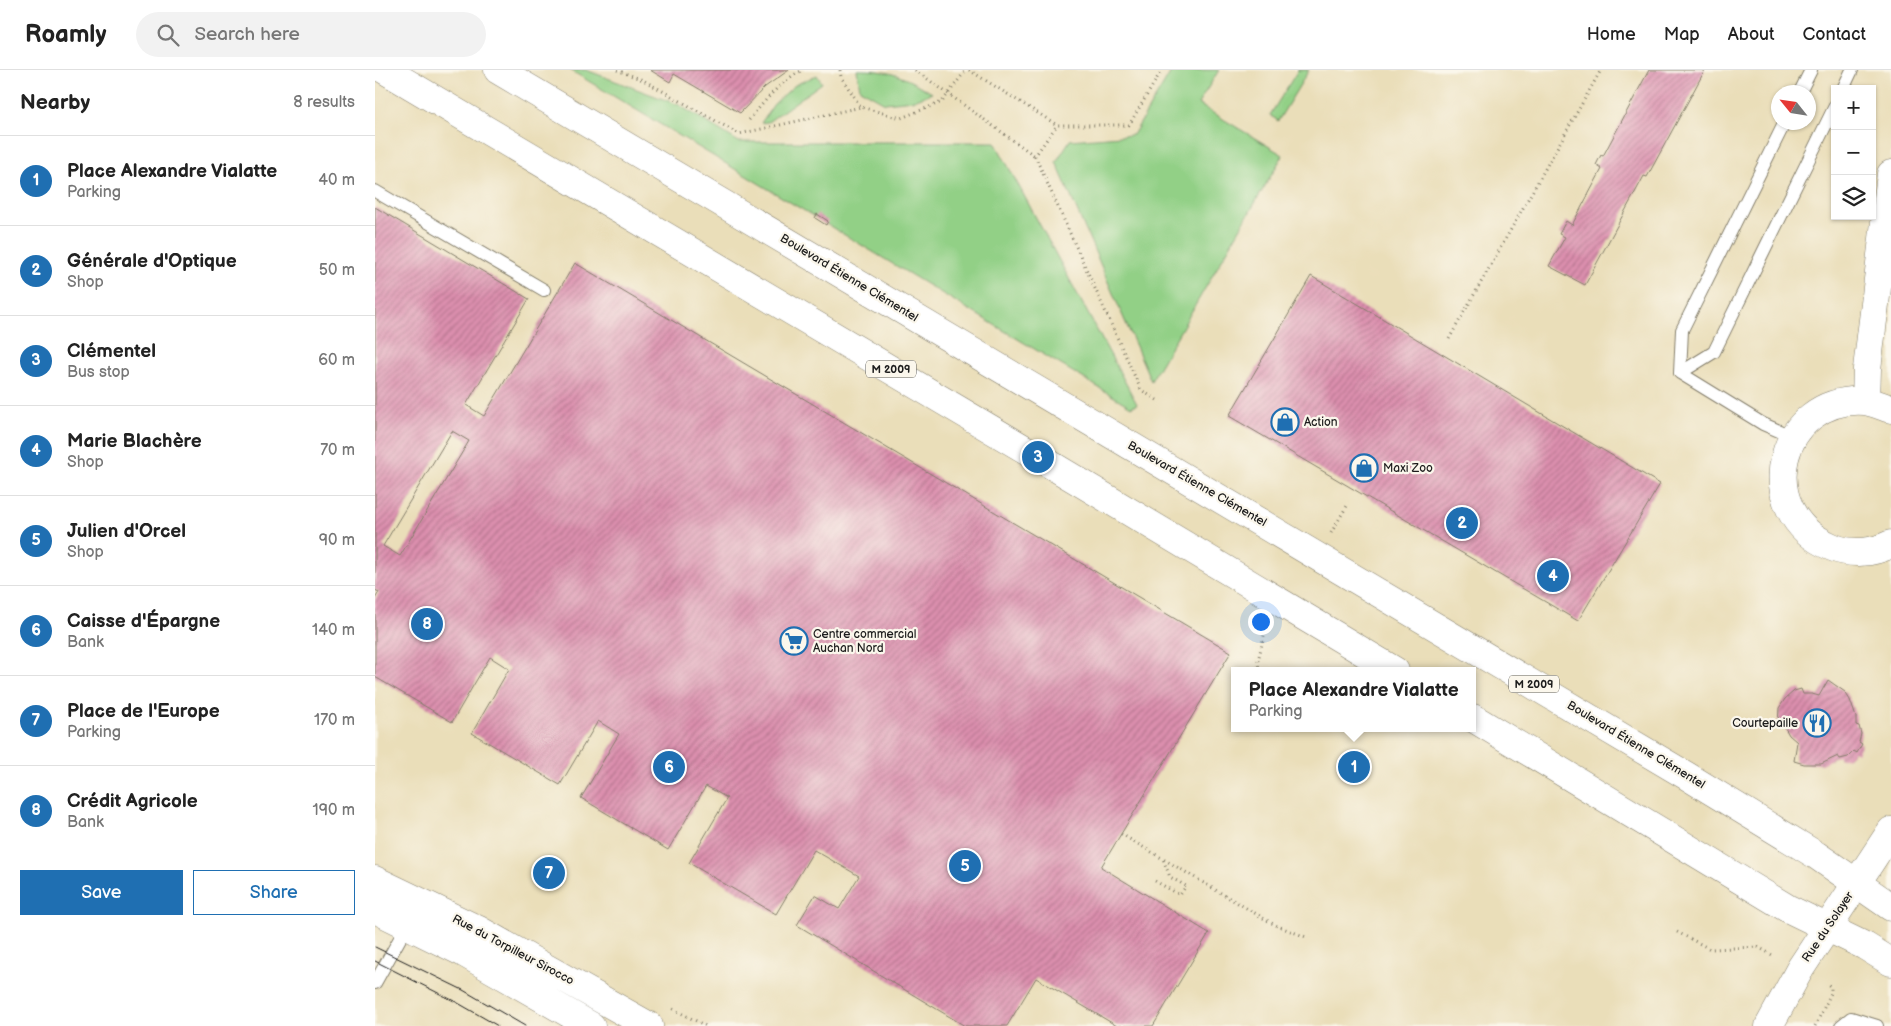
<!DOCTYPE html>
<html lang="en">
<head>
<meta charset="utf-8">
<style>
  body { margin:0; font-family:"Balsamiq Sans",sans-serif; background:#f2f2f2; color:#222 }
  .controls { position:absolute; right:15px; top:15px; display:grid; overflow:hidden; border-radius:0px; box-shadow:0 1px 4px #0004 }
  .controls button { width:45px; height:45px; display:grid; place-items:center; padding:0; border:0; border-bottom:1px solid #e0e0e0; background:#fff; color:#222; font:25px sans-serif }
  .compass { position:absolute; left:1396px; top:15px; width:45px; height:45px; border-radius:50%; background:#fff; box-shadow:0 1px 4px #0004; rotate:300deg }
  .you { position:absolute; left:885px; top:551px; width:18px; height:18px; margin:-12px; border:4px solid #fff; border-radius:50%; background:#1a73e8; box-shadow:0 0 0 8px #1a73e833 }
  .badge { display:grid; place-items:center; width:32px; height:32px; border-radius:50%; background:#1f6fb2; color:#fff; font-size:16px; font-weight:700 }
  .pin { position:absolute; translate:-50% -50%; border:2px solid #fff; box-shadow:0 1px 5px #0006 }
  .popup { position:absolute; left:856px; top:597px; width:245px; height:65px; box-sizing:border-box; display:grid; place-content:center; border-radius:0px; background:#fff; filter:drop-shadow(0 1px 4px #0005); font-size:16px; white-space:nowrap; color:#767676 }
  .popup b { font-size:19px; color:#222 }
  .popup::after { content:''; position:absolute; left:50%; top:100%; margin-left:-10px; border:10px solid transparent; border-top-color:#fff }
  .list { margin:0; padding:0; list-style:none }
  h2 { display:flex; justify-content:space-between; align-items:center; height:65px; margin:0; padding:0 20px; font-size:21px }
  h2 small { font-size:16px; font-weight:400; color:#767676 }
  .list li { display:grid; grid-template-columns:32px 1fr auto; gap:15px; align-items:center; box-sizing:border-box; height:90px; padding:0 20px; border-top:1px solid #e0e0e0 }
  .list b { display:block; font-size:19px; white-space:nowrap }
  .list p { margin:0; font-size:16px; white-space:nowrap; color:#767676 }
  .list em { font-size:16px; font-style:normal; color:#767676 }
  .actions { display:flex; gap:10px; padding:15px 20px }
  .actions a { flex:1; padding:11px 0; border:1px solid #1f6fb2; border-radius:0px; text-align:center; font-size:18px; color:#1f6fb2 }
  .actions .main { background:#1f6fb2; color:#fff }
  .icon { flex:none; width:28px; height:28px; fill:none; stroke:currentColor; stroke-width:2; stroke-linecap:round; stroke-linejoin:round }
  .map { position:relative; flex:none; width:1516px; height:956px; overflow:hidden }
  header { display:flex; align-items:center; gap:30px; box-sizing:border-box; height:70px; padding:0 25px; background:#fff; border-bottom:1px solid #e0e0e0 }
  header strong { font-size:24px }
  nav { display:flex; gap:28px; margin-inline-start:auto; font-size:18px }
  .search { width:350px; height:45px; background:#f2f2f2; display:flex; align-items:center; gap:12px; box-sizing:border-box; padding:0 18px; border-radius:28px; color:#767676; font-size:19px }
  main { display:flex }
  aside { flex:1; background:#fff }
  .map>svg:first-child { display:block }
  .green { fill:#92d086; stroke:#577651 }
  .building { fill:url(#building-hatch); fill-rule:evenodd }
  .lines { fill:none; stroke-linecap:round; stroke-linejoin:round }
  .lane-casing { stroke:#837d6a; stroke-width:14 }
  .secondary-casing { stroke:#837d6a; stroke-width:29 }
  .primary-casing { stroke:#837d6a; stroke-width:29 }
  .path { stroke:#837d6a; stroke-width:3; stroke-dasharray:1 4; stroke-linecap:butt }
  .lane { stroke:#fff; stroke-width:12 }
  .secondary { stroke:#fff; stroke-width:28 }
  .primary { stroke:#fff; stroke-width:28 }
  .tram { stroke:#1c1c1c; stroke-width:1 }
  .labels { text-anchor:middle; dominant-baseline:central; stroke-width:4.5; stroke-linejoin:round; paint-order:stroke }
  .shield { fill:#fbf7ec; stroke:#5f5e5a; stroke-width:1 }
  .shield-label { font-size:11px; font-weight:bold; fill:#1c1c1c }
  .street-label { font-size:12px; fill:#1c1c1c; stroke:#fbf7ec }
  .poi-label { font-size:12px; fill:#1c1c1c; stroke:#fbf7ec; text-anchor:start }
</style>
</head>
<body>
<header>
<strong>Roamly</strong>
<div class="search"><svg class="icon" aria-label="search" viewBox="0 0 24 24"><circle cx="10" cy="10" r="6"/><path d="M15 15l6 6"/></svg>Search here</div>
<nav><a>Home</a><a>Map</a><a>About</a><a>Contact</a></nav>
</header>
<main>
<aside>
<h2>Nearby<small>8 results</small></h2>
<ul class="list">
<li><span class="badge">1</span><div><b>Place Alexandre Vialatte</b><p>Parking</p></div><em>40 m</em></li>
<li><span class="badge">2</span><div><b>Générale d'Optique</b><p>Shop</p></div><em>50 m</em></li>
<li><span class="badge">3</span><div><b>Clémentel</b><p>Bus stop</p></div><em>60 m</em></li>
<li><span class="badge">4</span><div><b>Marie Blachère</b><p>Shop</p></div><em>70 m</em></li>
<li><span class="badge">5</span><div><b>Julien d'Orcel</b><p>Shop</p></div><em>90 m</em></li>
<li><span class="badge">6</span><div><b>Caisse d'Épargne</b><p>Bank</p></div><em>140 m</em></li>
<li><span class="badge">7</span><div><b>Place de l'Europe</b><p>Parking</p></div><em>170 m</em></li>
<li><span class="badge">8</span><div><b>Crédit Agricole</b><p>Bank</p></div><em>190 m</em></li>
</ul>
<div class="actions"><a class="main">Save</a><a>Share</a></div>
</aside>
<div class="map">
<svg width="1516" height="956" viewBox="0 0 1516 956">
  <defs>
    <pattern id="building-hatch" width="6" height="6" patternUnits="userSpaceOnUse" patternTransform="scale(1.25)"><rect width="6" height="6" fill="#dc8fae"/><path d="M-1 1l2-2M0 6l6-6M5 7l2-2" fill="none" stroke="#b2748d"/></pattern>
  </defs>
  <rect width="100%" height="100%" fill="#fbf7ec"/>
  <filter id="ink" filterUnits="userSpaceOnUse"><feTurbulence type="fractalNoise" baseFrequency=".02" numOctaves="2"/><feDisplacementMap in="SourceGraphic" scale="10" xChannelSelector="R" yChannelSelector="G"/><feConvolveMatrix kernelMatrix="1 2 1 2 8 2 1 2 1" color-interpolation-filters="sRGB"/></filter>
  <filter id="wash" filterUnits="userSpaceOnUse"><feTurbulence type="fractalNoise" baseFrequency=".0096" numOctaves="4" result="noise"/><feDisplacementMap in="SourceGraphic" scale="20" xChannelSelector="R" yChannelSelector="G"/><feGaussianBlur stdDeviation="1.12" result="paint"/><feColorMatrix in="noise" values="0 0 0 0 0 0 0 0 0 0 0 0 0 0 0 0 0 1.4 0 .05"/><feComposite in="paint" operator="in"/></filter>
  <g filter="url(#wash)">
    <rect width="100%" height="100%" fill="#eadeb9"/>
    <path class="green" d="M195 0H211L304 35 364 72H620L762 334 756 337Z
      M482 0C516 0 528 6 557 23L539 30 510 33 485 19Z
      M797 0H844L823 34 908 85 776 311 681 92 695 70 758 65Z
      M923 0H934L903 51 895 45Z
      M442 5 447 13 393 52 386 53 399 34 420 15Z"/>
    <g id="blocks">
      <path class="building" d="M275 0H414L390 17 365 43 299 4 295 12Z
        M1274 0H1330L1272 107 1269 106 1210 215 1174 196 1190 167 1184 164 1191 151 1197 155 1227 99 1221 95 1226 85 1228 86Z
        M0 137 154 229 91 335 109 346 200 193 856 582 726 797 834 863 778 956H742L661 908 632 956H590L422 855 440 825 464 839 484 806 439 780 401 844 314 793 352 728 331 716 293 780 206 728 244 664 223 651 185 715 97 663 134 599 115 587 77 652 0 607V529L4 522 0 520ZM77 361 94 371 25 486 8 476Z
        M442 144 453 151 451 155 440 148Z
        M936 206 1285 414 1203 551 854 346Z
        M1453 610 1470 622 1475 630 1481 647V655L1484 656 1486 664 1484 672 1487 674 1482 683 1479 681 1473 687 1465 689 1463 686 1446 694H1429L1419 691 1422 672 1414 665 1409 656H1403L1404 638 1410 629 1419 621 1426 619 1428 624H1437L1444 626Z"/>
    </g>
  </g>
  <g filter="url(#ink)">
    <use href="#blocks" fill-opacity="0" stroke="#837d6a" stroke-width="1"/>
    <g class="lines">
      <g class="lane-casing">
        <path id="lane" d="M1468 19 1477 0
          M1425 22 1436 0
          M1410 52 1307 260 1305 303 1339 282 1460 36
          M0 121 169 220
          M1305 303 1388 354 1418 367
          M0 913 33 854
          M1466 956 1476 948 1502 956"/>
      </g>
      <g class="secondary-casing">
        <path id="secondary" d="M1491 331 1492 299 1516 104
          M1516 339C1508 337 1499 332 1490 331 1403 325 1374 442 1457 477 1475 485 1498 483 1516 474
          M0 810 102 859 274 956
          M0 839 89 883 216 956
          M1394 956 1425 899 1516 761"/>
      </g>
      <g class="primary-casing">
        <path id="primary" d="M10 0 663 387 1020 601
          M123 0 1312 706 1441 785 1516 837
          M1098 648 1412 838 1490 876 1516 892"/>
      </g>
      <path class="path" d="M242 0 268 10 364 64 486 37
        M465 0 466 7 486 37 526 48 567 32 591 0
        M540 0 660 86
        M594 0 682 55
        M374 50C390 31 405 11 428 0
        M1074 269 1226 0
        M782 330 766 320 660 86 682 55H754L787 0
        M956 463 973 434
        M884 601 883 591 891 557
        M746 764 900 855 931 867
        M780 811 805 825 811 816 795 807 788 789
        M1302 862 1335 879 1383 877 1399 886
        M298 939 331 956
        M1440 956 1456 923V917L1451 913"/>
      <use href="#lane" class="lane"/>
      <use href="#secondary" class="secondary"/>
      <use href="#primary" class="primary"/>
      <path class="tram" d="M0 877 88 920 150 956
        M0 891 83 933 123 956"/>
    </g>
  </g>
  <defs>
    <g id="shop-ring" transform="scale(1.4375)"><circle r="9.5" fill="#fbf7ec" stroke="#1f6fb2" stroke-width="1.5"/><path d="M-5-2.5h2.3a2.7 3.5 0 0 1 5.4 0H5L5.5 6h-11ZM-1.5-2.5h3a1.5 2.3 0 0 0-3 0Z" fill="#1f6fb2"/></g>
    <g id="supermarket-ring" transform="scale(1.4375)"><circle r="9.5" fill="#fbf7ec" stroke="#1f6fb2" stroke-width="1.5"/><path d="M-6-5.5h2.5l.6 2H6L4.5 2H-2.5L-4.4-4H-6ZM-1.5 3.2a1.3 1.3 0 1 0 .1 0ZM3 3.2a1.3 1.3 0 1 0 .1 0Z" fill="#1f6fb2"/></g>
    <g id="restaurant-ring" transform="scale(1.4375)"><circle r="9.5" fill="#fbf7ec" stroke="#1f6fb2" stroke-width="1.5"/><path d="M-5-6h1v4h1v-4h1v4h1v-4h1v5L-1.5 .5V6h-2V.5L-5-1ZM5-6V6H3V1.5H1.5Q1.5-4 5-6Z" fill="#1f6fb2"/></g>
  </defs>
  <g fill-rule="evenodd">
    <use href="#shop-ring" x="910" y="352"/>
    <use href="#shop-ring" x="989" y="398"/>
    <use href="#supermarket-ring" x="419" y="571"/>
    <use href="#restaurant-ring" x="1442" y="653"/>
  </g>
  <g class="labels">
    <g class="shield">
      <rect x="491" y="290.5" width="50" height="17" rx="4"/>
      <rect x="1134" y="605.5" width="50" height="17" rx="4"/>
    </g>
    <g class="shield-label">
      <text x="516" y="299">M 2009</text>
      <text x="1159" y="614">M 2009</text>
    </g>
    <g class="street-label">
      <text transform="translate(474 208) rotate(31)">Boulevard Étienne Clémentel</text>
      <text transform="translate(822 414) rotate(30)">Boulevard Étienne Clémentel</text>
      <text transform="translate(1261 675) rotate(31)">Boulevard Étienne Clémentel</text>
      <text transform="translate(1453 857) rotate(-56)">Rue du Solayer</text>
      <text transform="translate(138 880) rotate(28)">Rue du Torpilleur Sirocco</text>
    </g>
    <g class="poi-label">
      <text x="929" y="352">Action</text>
      <text x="1008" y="398">Maxi Zoo</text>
      <text x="438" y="564">Centre commercial<tspan x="438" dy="14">Auchan Nord</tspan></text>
      <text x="1423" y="653" text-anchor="end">Courtepaille</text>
    </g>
  </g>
</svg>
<div class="controls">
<button>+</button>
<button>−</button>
<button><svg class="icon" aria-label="layers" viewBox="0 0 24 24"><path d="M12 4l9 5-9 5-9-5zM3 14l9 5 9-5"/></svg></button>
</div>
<svg class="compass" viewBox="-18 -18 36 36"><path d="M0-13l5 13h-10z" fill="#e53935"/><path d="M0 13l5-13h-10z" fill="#767676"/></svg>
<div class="you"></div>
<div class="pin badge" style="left:979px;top:697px">1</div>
<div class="popup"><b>Place Alexandre Vialatte</b>Parking</div>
<div class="pin badge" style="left:1087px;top:453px">2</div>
<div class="pin badge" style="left:663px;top:387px">3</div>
<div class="pin badge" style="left:1178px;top:506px">4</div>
<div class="pin badge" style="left:590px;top:796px">5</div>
<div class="pin badge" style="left:294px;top:697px">6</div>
<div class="pin badge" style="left:174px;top:803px">7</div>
<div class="pin badge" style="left:52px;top:554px">8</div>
</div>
</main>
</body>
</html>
